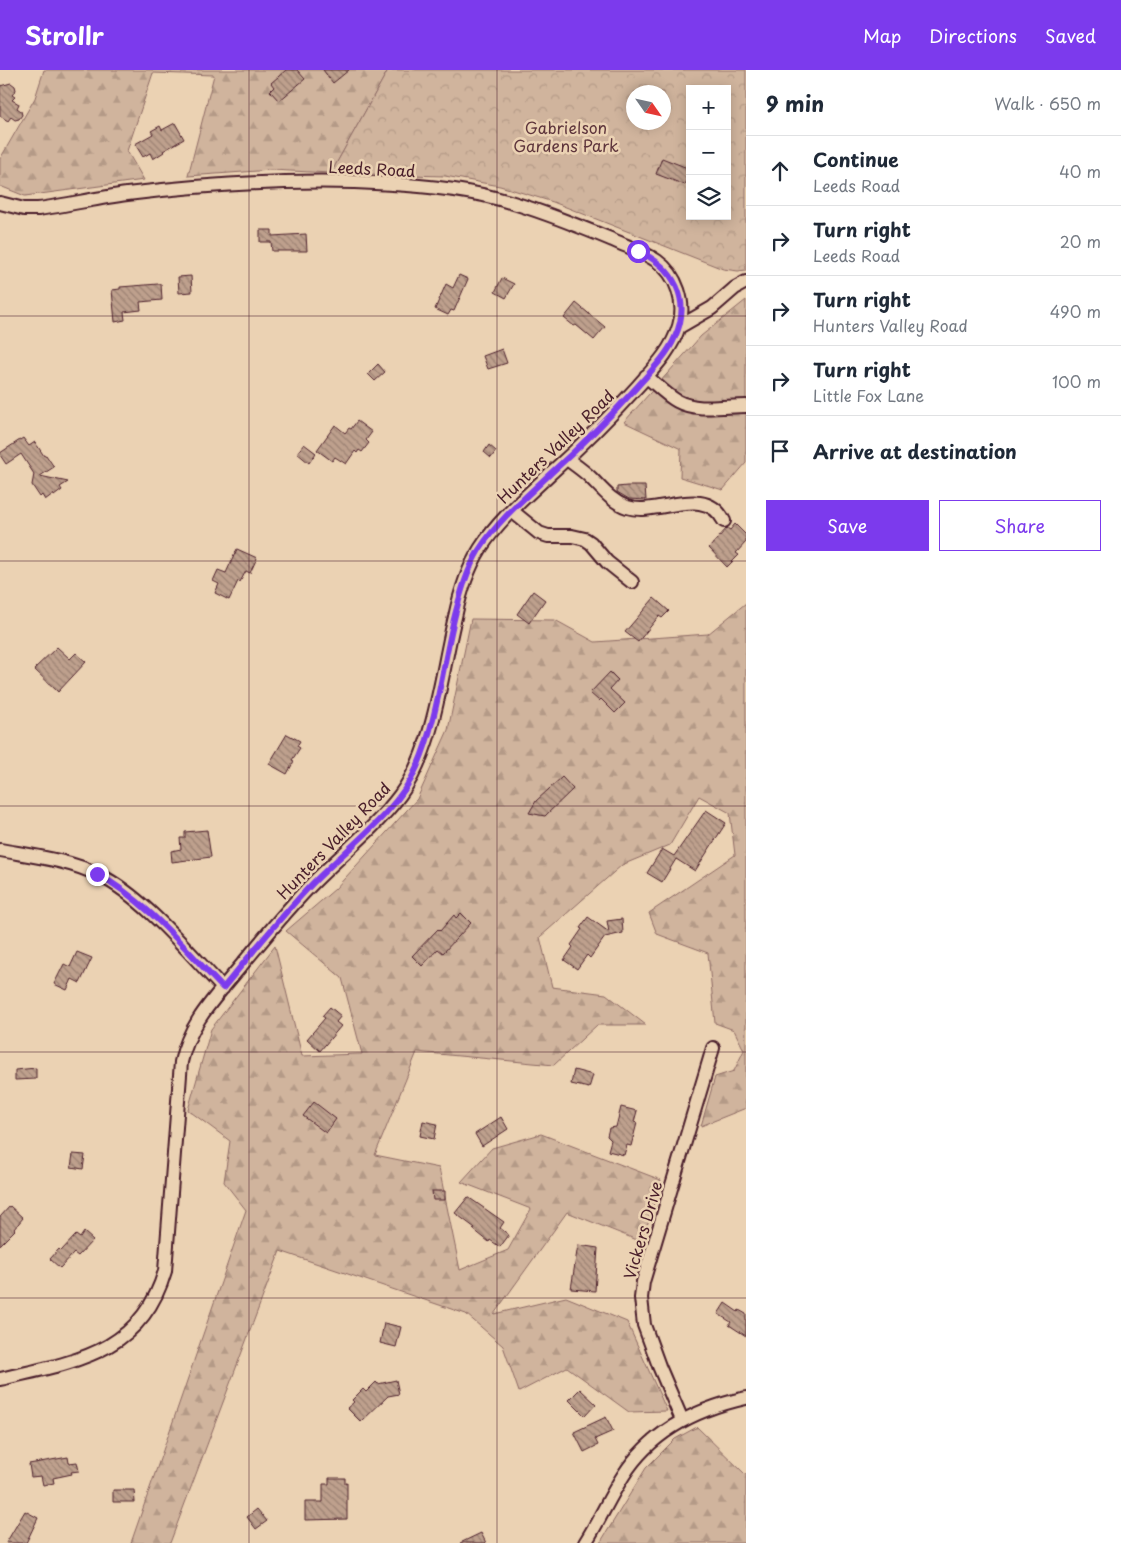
<!DOCTYPE html>
<html lang="en">
<head>
<meta charset="utf-8">
<style>
  body { margin:0; font-family:"Playpen Sans",sans-serif; background:#f6f6f7; color:#1f2937 }
  .controls { position:absolute; right:15px; top:15px; display:grid; overflow:hidden; border-radius:0px; box-shadow:0 2px 12px #0003 }
  .controls button { width:45px; height:45px; display:grid; place-items:center; padding:0; border:0; border-bottom:1px solid #e0e1e3; background:#fff; color:#1f2937; font:25px sans-serif }
  .compass { position:absolute; left:626px; top:15px; width:45px; height:45px; border-radius:50%; background:#fff; box-shadow:0 2px 12px #0003; rotate:124deg }
  .stop { position:absolute; width:15px; height:15px; margin:-11px; border:4px solid #7c3aed; border-radius:50%; background:#fff }
  .stop.end { background:#7c3aed; border-color:#fff; box-shadow:0 1px 5px #0008 }
  .list { margin:0; padding:0; list-style:none }
  h2 { display:flex; justify-content:space-between; align-items:center; height:65px; margin:0; padding:0 20px; font-size:21px }
  h2 small { font-size:16px; font-weight:400; color:#747a83 }
  .list li { display:grid; grid-template-columns:32px 1fr auto; gap:15px; align-items:center; box-sizing:border-box; height:70px; padding:0 20px; border-top:1px solid #e0e1e3 }
  .list b { display:block; font-size:19px; white-space:nowrap }
  .list p { margin:0; font-size:16px; white-space:nowrap; color:#747a83 }
  .list em { font-size:16px; font-style:normal; color:#747a83 }
  .actions { display:flex; gap:10px; padding:15px 20px }
  .actions a { flex:1; padding:11px 0; border:1px solid #7c3aed; border-radius:0px; text-align:center; font-size:18px; color:#7c3aed }
  .actions .main { background:#7c3aed; color:#fff }
  .icon { flex:none; width:28px; height:28px; fill:none; stroke:currentColor; stroke-width:2; stroke-linecap:round; stroke-linejoin:round }
  .map { position:relative; flex:none; width:746px; height:1473px; overflow:hidden }
  header { display:flex; align-items:center; gap:30px; box-sizing:border-box; height:70px; padding:0 25px; background:#7c3aed; color:#fff }
  header strong { font-size:24px }
  nav { display:flex; gap:28px; margin-inline-start:auto; font-size:18px }
  main { display:flex }
  aside { flex:1; background:#fff }
  .map>svg:first-child { display:block }
  .forest { fill:url(#forest-firs); stroke:#8d6a64 }
  .park { fill:url(#park-crowns); stroke:#8d6a64; fill-rule:evenodd }
  .building { fill:url(#building-back-hatch); stroke:#4a1f2b }
  .lines { fill:none; stroke-linecap:round; stroke-linejoin:round }
  .minor-casing { stroke:#4a1f2b; stroke-width:16 }
  .minor { stroke:#ebd2b3; stroke-width:12 }
  .route { stroke:#7c3aed; stroke-width:6 }
  .grid { fill:none; stroke:#4a1f2b; stroke-width:1; stroke-opacity:0.55 }
  .labels { text-anchor:middle; dominant-baseline:central; stroke-width:5; stroke-linejoin:round; paint-order:stroke }
  .park-label { font-size:16px; fill:#5e353c; stroke:#ebd2b3 }
  .street-label { font-size:16px; fill:#4a1f2b; stroke:#ebd2b3 }
</style>
</head>
<body>
<header>
<strong>Strollr</strong>
<nav><a>Map</a><a>Directions</a><a>Saved</a></nav>
</header>
<main>
<div class="map">
<svg width="746" height="1473" viewBox="0 0 746 1473">
  <defs>
    <pattern id="forest-firs" width="22" height="20" patternUnits="userSpaceOnUse" patternTransform="scale(1.25)"><rect width="22" height="20" fill="#d0b49d"/><path d="M5 1l3.5 6h-7zM16 11l3.5 6h-7z" fill="#b49a87"/></pattern>
    <pattern id="park-crowns" width="20" height="18" patternUnits="userSpaceOnUse" patternTransform="scale(1.25)"><rect width="20" height="18" fill="#d0b49d"/><path d="M2 6a3 3 0 1 1 6 0M12 15a3 3 0 1 1 6 0" fill="none" stroke="#b49a87"/></pattern>
    <pattern id="building-back-hatch" width="6" height="6" patternUnits="userSpaceOnUse" patternTransform="scale(1.25)"><rect width="6" height="6" fill="#bea08d"/><path d="M-1 5l2 2M0 0l6 6M5-1l2 2" fill="none" stroke="#9c8273"/></pattern>
  </defs>
  <rect width="100%" height="100%" fill="#ebd2b3"/>
  <filter id="ink" filterUnits="userSpaceOnUse"><feTurbulence type="fractalNoise" baseFrequency=".02" numOctaves="2"/><feDisplacementMap in="SourceGraphic" scale="10" xChannelSelector="R" yChannelSelector="G"/><feConvolveMatrix kernelMatrix="1 2 1 2 8 2 1 2 1" color-interpolation-filters="sRGB"/></filter>
  <g filter="url(#ink)">
    <path class="forest" d="M44 0H388L331 103 271 100 188 106 214 5 153 3 127 81 144 110 25 126 0 116V89L35 28Z
      M746 230V393L723 420 680 407 681 379 624 352 701 266Z
      M746 533V1038L701 1056 715 1007 734 1001 744 980 734 960 715 953 708 883 657 864 649 843 735 785 730 743 699 726 670 775 622 795 540 867 552 917 606 924 646 955H597L554 995 417 982 375 1085 439 1098 460 1200 508 1180 531 1139 461 1112 492 1078 541 1064 661 1110 642 1172 567 1142 494 1244 566 1227 627 1252 667 1341 629 1342 567 1297 519 1322 503 1276 466 1244 280 1181 170 1473H131L246 1140 224 1112 230 1071 188 1040 211 959 275 876 302 986 362 984 342 908 286 861 335 819 417 729 448 660 471 549 555 550 595 572 708 564Z
      M697 1357 746 1405V1473H600L646 1398 675 1369Z"/>
    <path class="park" d="M388 0H746V200L738 201 723 199 553 132 500 116 445 106 331 103ZM690 19H727V146H690ZM634 22H664V52H634Z"/>
    <path class="building" d="M286 0H297L305 9 279 31 270 21 274 17 271 13Z
      M323 0H349L333 13Z
      M11 13 15 16 16 20 12 25 15 27 12 30 19 34 17 38 21 41 22 45 19 49 15 50 11 47 8 51 0 46V16Z
      M175 53 184 69 163 81 164 82 153 89 150 83 143 87 135 74 153 64 151 61 160 56 162 60Z
      M662 88 690 99V104L685 115 656 104Z
      M260 160H272V166L306 164 307 181H272L271 172H260Z
      M459 205 468 209 454 241 451 240 448 245 435 239 446 214 453 218Z
      M191 206 192 222 179 223 178 207Z
      M502 208 514 214 506 228 495 222Z
      M158 214H161L162 230 140 232 141 240 124 242 125 250 115 252 112 220 120 219V217Z
      M576 233 605 257 594 270 576 255 574 256 564 248Z
      M502 279 507 293 488 299 483 286Z
      M378 294 385 302 375 311 368 304Z
      M357 351 372 362 366 370 369 373 362 382 359 380 357 383 355 381 346 394 335 387 332 391 317 380 335 355 345 363 349 358 351 359Z
      M23 368 29 376 35 372 44 386 46 385 54 397 40 406 68 412 60 417 62 420 54 426 53 424 45 430 42 425 40 427 32 415 34 404 21 384 6 394 0 385V383Z
      M304 374 316 383 309 393 297 383Z
      M489 375 496 381 491 388 484 382Z
      M627 416H645L646 430 629 429 617 422V417Z
      M735 454 746 465V472L736 483 739 485 727 497 709 478 727 458 730 460Z
      M237 479 257 488 250 503 246 501 240 512 238 511 229 530 215 523 219 514 213 511 218 500 226 503Z
      M533 521 545 530 529 553 517 544Z
      M654 528 669 541 662 548 659 546 638 572 625 562Z
      M57 577 70 589 76 583 86 592 58 622 34 599Z
      M610 602 618 610 610 619 625 633 615 643 601 629 599 631 590 623Z
      M287 664 300 671 297 676 300 678 292 690 294 691 287 704 269 694Z
      M562 707 573 719 545 746 529 743 536 731Z
      M706 740 726 753 695 801 676 789 662 812 647 803 662 779 674 786Z
      M207 760 211 787 172 792 171 781 181 779 180 768H185V762Z
      M461 843 471 853 443 883 438 879 422 896 412 886 438 859 440 861 454 845 456 848Z
      M588 847 609 862 607 851 622 849 623 863 605 867 590 888 587 885 577 899 564 890 573 877 571 875 582 859 580 858Z
      M77 882 92 888 80 913 72 909 67 920 54 914 64 894 70 897Z
      M330 937 341 946 336 952 341 956 320 981 307 969 325 948 322 946Z
      M36 998V1009L15 1010V1000Z
      M574 1000 593 1005 589 1018 571 1014Z
      M314 1032 336 1049 326 1063 303 1046Z
      M621 1037 637 1041 634 1052 637 1053 631 1076 627 1075 624 1085 608 1081 611 1070 607 1066 609 1058 616 1057Z
      M501 1047 508 1059 482 1076 475 1064Z
      M423 1051 437 1054 434 1069 420 1066Z
      M73 1084 85 1085 83 1099 71 1097Z
      M432 1121H445V1130H433Z
      M468 1127 504 1152 500 1158 509 1165 500 1177 490 1170 489 1172 473 1159 475 1158 455 1143Z
      M10 1136 23 1148 14 1159 15 1160 0 1175V1147Z
      M84 1162 93 1170 78 1186 74 1183 60 1198 50 1189 59 1179 61 1181 76 1165 80 1168Z
      M578 1175 598 1178 595 1221 571 1219Z
      M725 1233 738 1242 739 1240 746 1244V1266L729 1255 731 1252 718 1244Z
      M384 1253 401 1257 396 1277 380 1273Z
      M396 1310 399 1324 388 1326 361 1352 347 1338 354 1332 352 1330 363 1319 366 1322 376 1312 378 1314Z
      M580 1319 596 1334 585 1346 569 1330Z
      M606 1347 613 1361 595 1369 598 1375 584 1382 574 1362Z
      M68 1387 69 1393 77 1392 79 1401 71 1402 72 1404 53 1408 54 1413 43 1415 41 1406 31 1407 29 1394Z
      M329 1408H345V1414L347 1413V1449L305 1450V1432H323V1414H329Z
      M113 1420H134L135 1432H113Z
      M257 1439 267 1451 256 1459 247 1447Z
      M25 1441 38 1448 26 1473H6Z
      M481 1463 486 1473H460Z"/>
    <g class="lines">
      <g class="minor-casing">
        <path id="minor" d="M0 133 24 139H38C68 135 97 128 127 124 202 115 278 110 354 112 397 114 441 116 483 125 527 135 571 153 613 170 628 177 644 182 657 191 677 205 686 233 679 256 672 280 654 298 638 316 611 346 582 375 552 402 527 426 499 449 480 479 467 500 460 523 455 547 441 603 435 678 400 725 376 757 343 783 315 811 286 840 261 872 235 903 211 932 189 955 181 992L165 1201C141 1284 73 1292 0 1309
          M679 257 712 238 735 218 746 212
          M646 306C656 314 666 325 677 331 697 342 724 336 746 336
          M567 389C575 395 584 401 591 408 602 419 612 432 627 437 658 447 705 413 724 451
          M512 441 539 463 548 466H572L585 469 591 473 607 492 632 512
          M0 780C33 786 69 790 99 805 144 827 188 882 223 918
          M682 1350 659 1296 644 1255 641 1228 643 1212 713 978
          M585 1473C599 1451 609 1428 623 1406 651 1361 696 1339 746 1328"/>
      </g>
      <use href="#minor" class="minor"/>
    </g>
  </g>
  <g class="lines" filter="url(#ink)">
    <path class="route" d="M97 804C147 831 184 878 223 918 252 883 281 846 313 813 346 779 398 742 417 697 437 652 443 593 455 545 461 522 467 500 479 480 498 450 526 427 551 403 581 376 609 348 636 318 650 302 667 286 675 267 692 230 674 197 638 181"/>
  </g>
  <path class="grid" d="M249 0V1473M497 0V1473M0 246H746M0 491H746M0 736H746M0 982H746M0 1228H746"/>
  <g class="labels">
    <g class="park-label">
      <text x="566" y="57">Gabrielson<tspan x="566" dy="18">Gardens Park</tspan></text>
    </g>
    <g class="street-label">
      <text transform="translate(372 98) rotate(3)">Leeds Road</text>
      <text transform="translate(555 376) rotate(-44)">Hunters Valley Road</text>
      <text transform="translate(333 770) rotate(-46)">Hunters Valley Road</text>
      <text transform="translate(642 1160) rotate(-74)">Vickers Drive</text>
    </g>
  </g>
</svg>
<div class="controls">
<button>+</button>
<button>−</button>
<button><svg class="icon" aria-label="layers" viewBox="0 0 24 24"><path d="M12 4l9 5-9 5-9-5zM3 14l9 5 9-5"/></svg></button>
</div>
<svg class="compass" viewBox="-18 -18 36 36"><path d="M0-13l5 13h-10z" fill="#e53935"/><path d="M0 13l5-13h-10z" fill="#747a83"/></svg>
<div class="stop" style="left:638px;top:181px"></div>
<div class="stop end" style="left:97px;top:804px"></div>
</div>
<aside>
<h2>9 min<small>Walk · 650 m</small></h2>
<ul class="list">
<li><svg class="icon" aria-label="ahead" viewBox="0 0 24 24"><path d="M12 20V5M6 11l6-6 6 6"/></svg><div><b>Continue</b><p>Leeds Road</p></div><em>40 m</em></li>
<li><svg class="icon" aria-label="right" viewBox="0 0 24 24"><path d="M7 20v-9h11M14 6l5 5-5 5"/></svg><div><b>Turn right</b><p>Leeds Road</p></div><em>20 m</em></li>
<li><svg class="icon" aria-label="right" viewBox="0 0 24 24"><path d="M7 20v-9h11M14 6l5 5-5 5"/></svg><div><b>Turn right</b><p>Hunters Valley Road</p></div><em>490 m</em></li>
<li><svg class="icon" aria-label="right" viewBox="0 0 24 24"><path d="M7 20v-9h11M14 6l5 5-5 5"/></svg><div><b>Turn right</b><p>Little Fox Lane</p></div><em>100 m</em></li>
<li><svg class="icon" aria-label="arrive" viewBox="0 0 24 24"><path d="M6 21V4h12l-3 4 3 4H6"/></svg><div><b>Arrive at destination</b></div></li>
</ul>
<div class="actions"><a class="main">Save</a><a>Share</a></div>
</aside>
</main>
</body>
</html>
